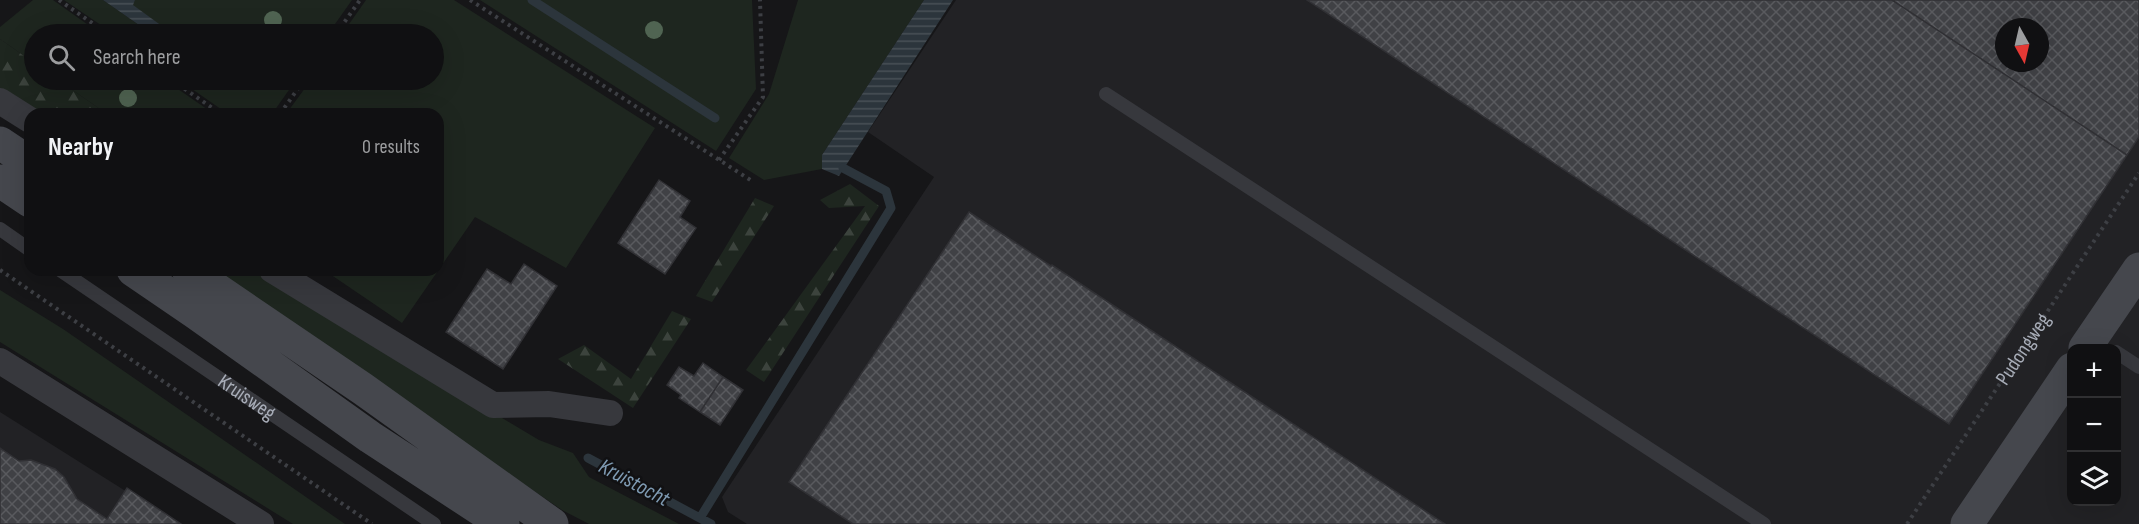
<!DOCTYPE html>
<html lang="en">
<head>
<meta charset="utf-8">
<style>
  body { margin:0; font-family:"Sofia Sans Condensed",sans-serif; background:#19191b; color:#f1f3f6 }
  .controls { position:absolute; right:18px; bottom:18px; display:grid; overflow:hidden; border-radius:12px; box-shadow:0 6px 24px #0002 }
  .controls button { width:54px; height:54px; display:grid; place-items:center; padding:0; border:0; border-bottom:2px solid #303032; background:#101012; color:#f1f3f6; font:30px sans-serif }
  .compass { position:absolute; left:1995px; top:18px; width:54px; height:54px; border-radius:50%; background:#101012; box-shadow:0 6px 24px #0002; rotate:172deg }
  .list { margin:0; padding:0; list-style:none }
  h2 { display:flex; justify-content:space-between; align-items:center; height:78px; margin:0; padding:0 24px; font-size:26px }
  h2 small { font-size:20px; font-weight:400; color:#9c9d9f }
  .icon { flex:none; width:33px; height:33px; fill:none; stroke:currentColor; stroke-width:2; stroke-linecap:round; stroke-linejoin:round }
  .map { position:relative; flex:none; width:2139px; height:524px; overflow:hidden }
  .search { position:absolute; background:#101012; box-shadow:0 6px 24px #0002; left:24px; top:24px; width:420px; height:66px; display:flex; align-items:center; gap:15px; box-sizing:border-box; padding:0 21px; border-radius:33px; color:#9c9d9f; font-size:22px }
  .panel { position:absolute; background:#101012; box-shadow:0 6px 24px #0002; left:24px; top:108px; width:420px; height:168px; border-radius:18px }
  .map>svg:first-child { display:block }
  .built { fill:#222225; fill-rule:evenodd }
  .green { fill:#1e261f }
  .forest { fill:url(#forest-firs) }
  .water { fill:url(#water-rules) }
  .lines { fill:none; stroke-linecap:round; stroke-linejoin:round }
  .stream { stroke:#2c353c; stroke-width:9 }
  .building { fill:url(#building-cross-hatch); stroke:#303034; stroke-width:1.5; fill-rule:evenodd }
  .path { stroke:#3d3f44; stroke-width:4; stroke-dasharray:3 4.5; stroke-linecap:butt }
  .service { stroke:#37383d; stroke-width:14 }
  .minor { stroke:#37383d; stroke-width:26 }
  .secondary { stroke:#45474d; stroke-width:33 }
  .tree { fill:#506452 }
  .labels { text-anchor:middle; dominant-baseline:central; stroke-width:5; stroke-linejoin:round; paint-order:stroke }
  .street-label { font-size:21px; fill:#a8adb8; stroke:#111113 }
  .water-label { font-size:22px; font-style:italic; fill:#7f9bb3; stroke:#111113 }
</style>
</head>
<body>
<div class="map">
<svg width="2139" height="524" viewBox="0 0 2139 524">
  <defs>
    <pattern id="forest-firs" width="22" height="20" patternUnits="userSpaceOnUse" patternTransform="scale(1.5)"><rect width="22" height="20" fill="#1e261f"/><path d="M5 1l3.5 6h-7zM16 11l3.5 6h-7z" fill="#3c433d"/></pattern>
    <pattern id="water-rules" width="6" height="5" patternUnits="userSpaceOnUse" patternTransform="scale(1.5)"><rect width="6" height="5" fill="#2c353c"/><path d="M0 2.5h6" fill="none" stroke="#485056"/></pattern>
    <pattern id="building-cross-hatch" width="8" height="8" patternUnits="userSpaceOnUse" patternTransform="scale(1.5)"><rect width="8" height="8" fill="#404145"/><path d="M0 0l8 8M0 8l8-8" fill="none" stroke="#595a5e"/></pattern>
  </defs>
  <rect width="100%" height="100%" fill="#161618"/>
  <path class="built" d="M956 0H2139V524H747L728 512 722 497 934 177 868 132ZM2004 27H2040V63H2004ZM2072 348H2116V502H2072Z
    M0 412 178 524H0Z"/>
  <path class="green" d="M33 0H53L101 34H34V63L0 39V27Z
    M64 0H103L152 34H114Z
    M135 0H352L328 34H173L132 5Z
    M366 0H454L655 128 566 268 475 217 402 323 324 270H438V114H286L311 80H434V34H342Z
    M480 0H752L756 89 716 151Z
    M798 0H924L822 155V169L764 180 729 158 769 94Z
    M58 80H165L214 114H107Z
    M179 80H217L227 87 237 81 236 80H296L272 114H228Z
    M210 270H255L539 440 573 453 589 477 679 524H589L562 510Z
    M0 290 63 329 345 524H293L0 342Z"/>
  <path class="forest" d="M0 39 34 63V80H58L107 114H43L0 88Z
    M850 184 879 206 764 382 746 370 865 206 829 208 820 200Z
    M755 198 774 206 712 302 696 296Z
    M672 311 691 319 633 408 558 359 584 345 631 379Z"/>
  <path class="water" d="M103 0H135L133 5 173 34H152Z
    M924 0H953L839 176 822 169V155Z"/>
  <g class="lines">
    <path class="stream" d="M532 0 715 118
      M588 458 711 524
      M700 518 891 208 886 191 843 168"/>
  </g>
  <path class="building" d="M1307 0H1892L2127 155 1949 424Z
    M1892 0H2139V137L2127 155ZM2004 27H2040V63H2004Z
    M659 180 690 201 680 217 696 228 665 274 618 243Z
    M969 212 1051 266 1052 265 1445 524H853L789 482Z
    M524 264 557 286 503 369 446 332 487 269 511 284Z
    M703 363 723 377 700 412 679 398 681 395 667 385 679 367 694 376Z
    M723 377 743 390 720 425 700 412Z
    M0 448 19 461 31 460 55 469 64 477 77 499 107 519 127 488 181 524H0Z"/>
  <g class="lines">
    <g class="path">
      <path d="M59 0 108 34"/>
      <path d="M470 0 752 181"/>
      <path d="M336 34 360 0"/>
      <path d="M172 80 221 114"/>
      <path d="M280 114 304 80"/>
      <path d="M719 160 763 97 760 0"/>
      <path d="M0 270 372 524"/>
      <path id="s1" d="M1907 524 2139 173"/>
    </g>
    <g class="service">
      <path d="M1106 94 1764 524"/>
      <path d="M0 229 30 250"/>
      <path id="s2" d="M60 270 434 524"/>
      <path d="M2116 352 2139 367"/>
    </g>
    <path class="minor" d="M0 101 30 120
      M272 270 493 405 549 404 610 413
      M0 361 261 524"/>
    <path class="secondary" d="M0 143 30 163
      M0 181 30 201
      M133 270 196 313 370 437 503 524
      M188 270 363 389 552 524
      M2085 348 2139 269
      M1967 524 2072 369"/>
  </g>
  <g class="tree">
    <circle cx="273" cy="20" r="9"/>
    <circle cx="654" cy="30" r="9"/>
    <circle cx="128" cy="98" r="9"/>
  </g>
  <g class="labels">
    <g class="street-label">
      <text stroke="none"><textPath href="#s1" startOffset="210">Pudongweg</textPath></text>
      <text stroke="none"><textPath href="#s2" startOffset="226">Kruisweg</textPath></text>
    </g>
    <g class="water-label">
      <text transform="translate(634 483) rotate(28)">Kruistocht</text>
    </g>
  </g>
</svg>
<div class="controls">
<button>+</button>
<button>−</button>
<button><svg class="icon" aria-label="layers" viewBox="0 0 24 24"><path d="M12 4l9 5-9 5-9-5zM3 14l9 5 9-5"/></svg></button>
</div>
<svg class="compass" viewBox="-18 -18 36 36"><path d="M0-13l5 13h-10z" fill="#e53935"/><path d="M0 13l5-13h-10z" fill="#9c9d9f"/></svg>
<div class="search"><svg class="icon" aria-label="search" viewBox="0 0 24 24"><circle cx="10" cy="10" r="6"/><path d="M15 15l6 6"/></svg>Search here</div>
<section class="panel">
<h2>Nearby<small>0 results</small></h2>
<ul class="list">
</ul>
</section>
</div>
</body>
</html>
